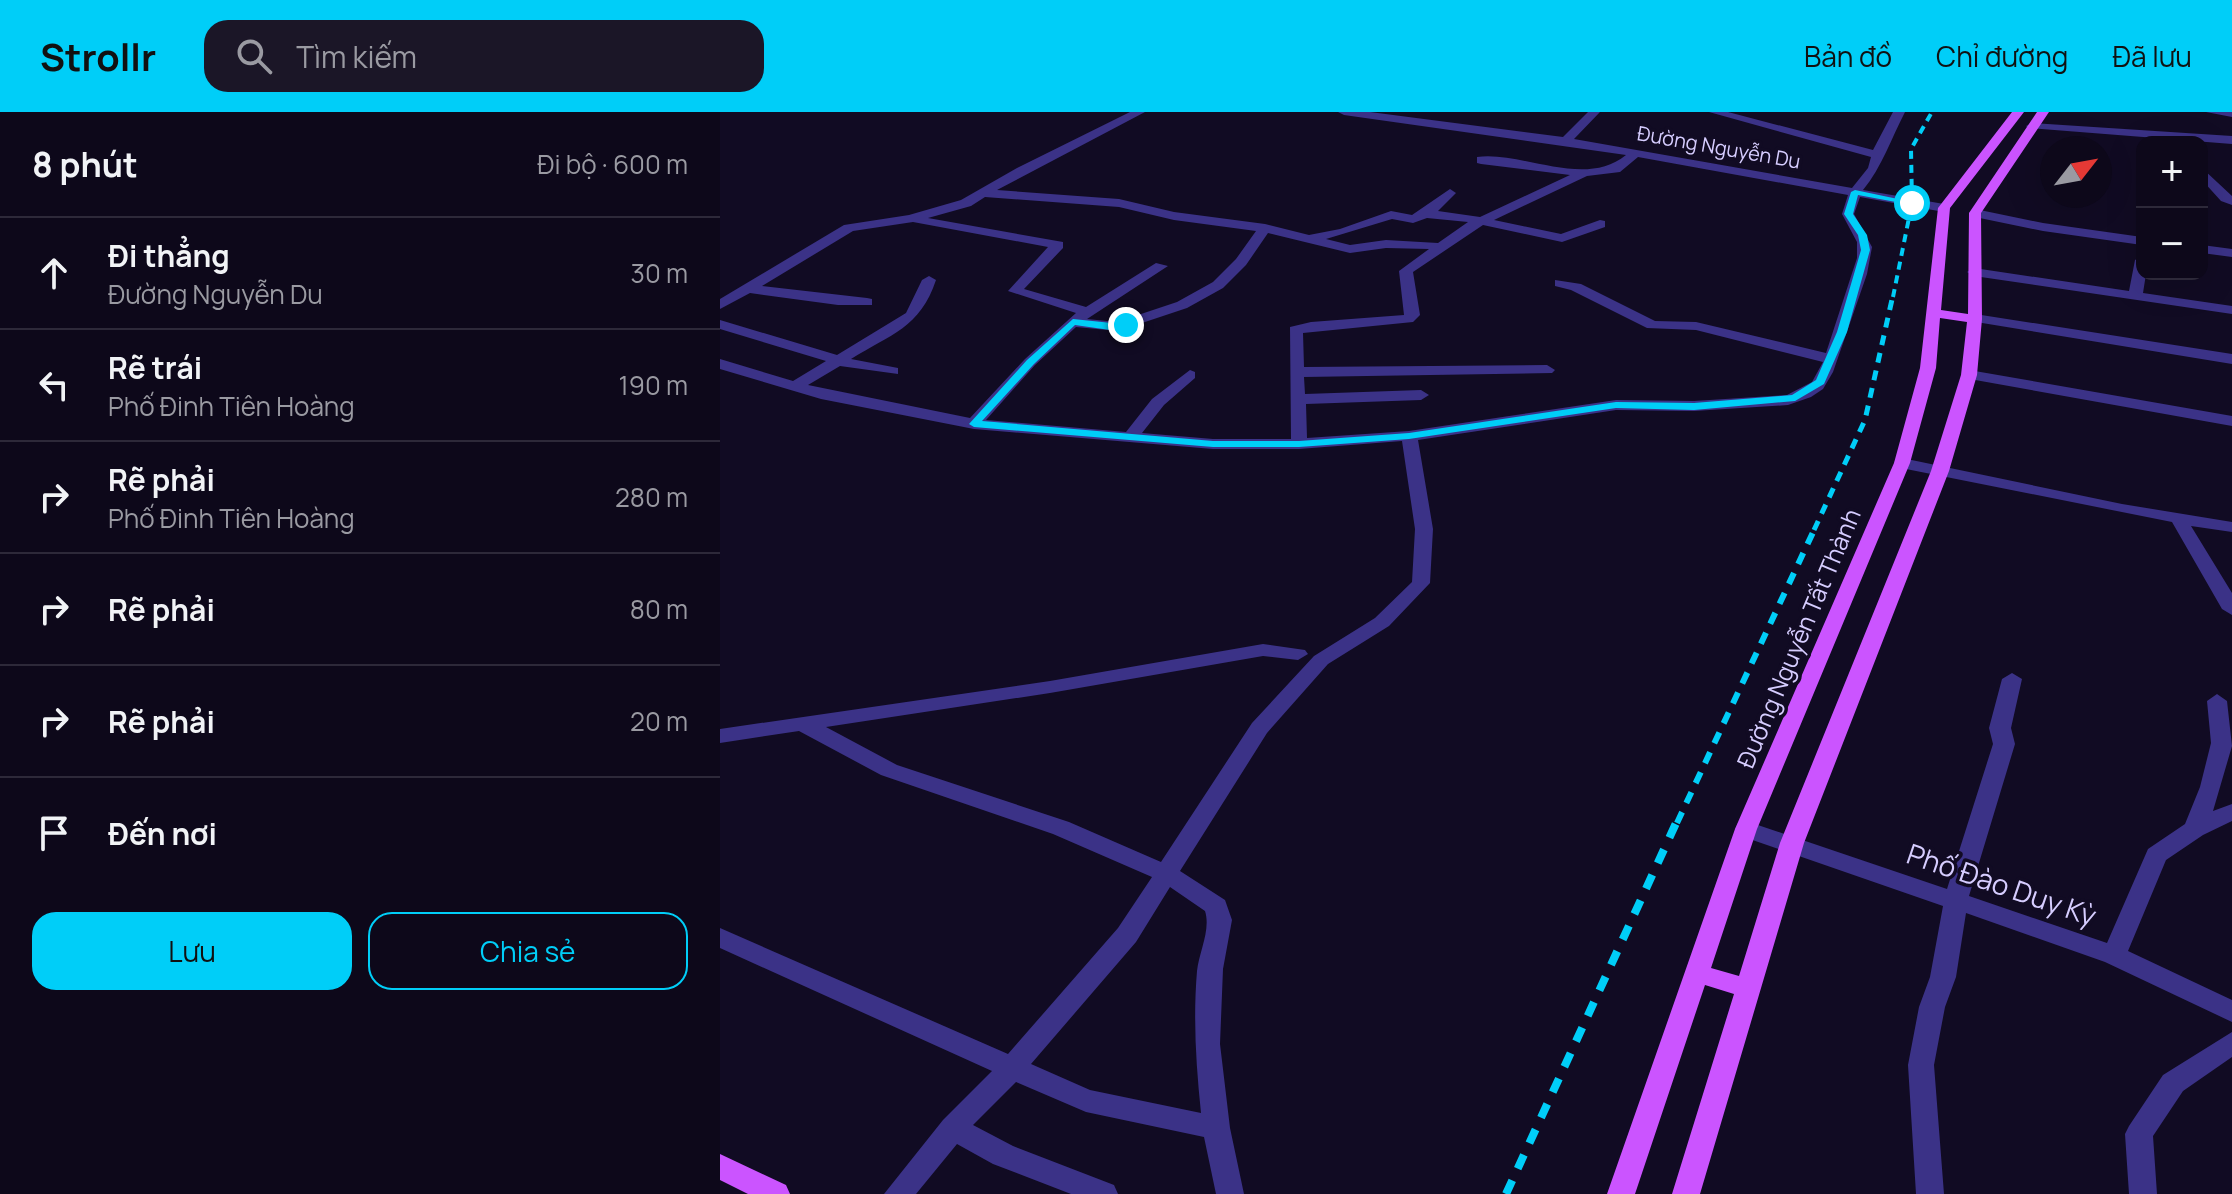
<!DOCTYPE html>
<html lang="vi">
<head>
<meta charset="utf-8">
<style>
  body { margin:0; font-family:Manrope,sans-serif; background:#1b1627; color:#f1f3f6 }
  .controls { position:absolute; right:24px; top:24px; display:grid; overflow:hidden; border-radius:16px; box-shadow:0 8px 32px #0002 }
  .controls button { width:72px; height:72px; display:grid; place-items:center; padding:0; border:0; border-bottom:2px solid #2d2939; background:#0d081a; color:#f1f3f6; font:40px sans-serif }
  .compass { position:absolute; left:1320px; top:24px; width:72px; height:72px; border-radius:50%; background:#0d081a; box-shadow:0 8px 32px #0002; rotate:59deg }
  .stop { position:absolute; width:24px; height:24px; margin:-18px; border:6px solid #00cef8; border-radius:50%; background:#fff }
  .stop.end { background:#00cef8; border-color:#fff; box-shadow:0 2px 8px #0008 }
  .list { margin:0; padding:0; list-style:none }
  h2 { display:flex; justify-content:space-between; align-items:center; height:104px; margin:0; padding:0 32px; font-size:34px }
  h2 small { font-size:26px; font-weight:400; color:#9a9aa2 }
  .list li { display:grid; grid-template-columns:52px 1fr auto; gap:24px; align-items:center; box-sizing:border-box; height:112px; padding:0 32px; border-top:2px solid #2d2939 }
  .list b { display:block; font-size:30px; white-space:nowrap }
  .list p { margin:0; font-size:26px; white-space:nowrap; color:#9a9aa2 }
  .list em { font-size:26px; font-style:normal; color:#9a9aa2 }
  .actions { display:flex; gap:16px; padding:24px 32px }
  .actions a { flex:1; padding:18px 0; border:2px solid #00cef8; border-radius:24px; text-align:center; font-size:28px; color:#00cef8 }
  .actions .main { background:#00cef8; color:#111 }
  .icon { flex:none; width:44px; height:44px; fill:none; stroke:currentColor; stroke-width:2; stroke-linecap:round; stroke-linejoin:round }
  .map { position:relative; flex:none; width:1512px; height:1082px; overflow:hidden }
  header { display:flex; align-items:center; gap:48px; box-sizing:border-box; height:112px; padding:0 40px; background:#00cef8; color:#111 }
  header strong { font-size:38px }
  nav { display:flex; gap:44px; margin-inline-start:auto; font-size:28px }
  .search { width:560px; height:72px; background:#1b1627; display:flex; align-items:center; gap:20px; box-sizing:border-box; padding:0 28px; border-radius:24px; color:#9a9aa2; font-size:30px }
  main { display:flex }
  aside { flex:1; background:#0d081a }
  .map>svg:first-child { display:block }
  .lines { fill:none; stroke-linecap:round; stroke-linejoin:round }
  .minor { fill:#3b3287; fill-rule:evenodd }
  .major { fill:#cb54ff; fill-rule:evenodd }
  .rail-far3 { stroke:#00cef8; stroke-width:4; stroke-dasharray:8 6; stroke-linecap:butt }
  .rail-far2 { stroke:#00cef8; stroke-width:5; stroke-dasharray:10 8; stroke-linecap:butt }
  .rail-far1 { stroke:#00cef8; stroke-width:6; stroke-dasharray:12 10; stroke-linecap:butt }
  .rail { stroke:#00cef8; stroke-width:8; stroke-dasharray:15 13; stroke-linecap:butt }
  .route { fill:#00cef8 }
  .labels { text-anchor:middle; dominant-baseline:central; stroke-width:7; stroke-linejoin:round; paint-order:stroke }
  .far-street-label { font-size:20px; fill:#d6cdff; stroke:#110b23 }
  .street-label { font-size:24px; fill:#d6cdff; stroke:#110b23 }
  .near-street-label { font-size:28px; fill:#d6cdff; stroke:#110b23 }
</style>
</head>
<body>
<header>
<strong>Strollr</strong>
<div class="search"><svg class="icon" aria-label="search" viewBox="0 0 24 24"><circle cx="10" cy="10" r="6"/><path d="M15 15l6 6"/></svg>Tìm kiếm</div>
<nav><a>Bản đồ</a><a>Chỉ đường</a><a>Đã lưu</a></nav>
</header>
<main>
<aside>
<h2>8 phút<small>Đi bộ · 600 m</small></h2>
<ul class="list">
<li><svg class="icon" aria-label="ahead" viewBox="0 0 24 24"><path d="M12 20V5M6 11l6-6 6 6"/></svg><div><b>Đi thẳng</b><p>Đường Nguyễn Du</p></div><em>30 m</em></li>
<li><svg class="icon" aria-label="left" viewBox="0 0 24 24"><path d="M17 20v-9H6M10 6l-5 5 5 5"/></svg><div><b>Rẽ trái</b><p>Phố Đinh Tiên Hoàng</p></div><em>190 m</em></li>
<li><svg class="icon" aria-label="right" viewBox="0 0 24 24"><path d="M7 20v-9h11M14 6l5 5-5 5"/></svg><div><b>Rẽ phải</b><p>Phố Đinh Tiên Hoàng</p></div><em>280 m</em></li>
<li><svg class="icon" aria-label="right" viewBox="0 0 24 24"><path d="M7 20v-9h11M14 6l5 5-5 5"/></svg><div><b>Rẽ phải</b></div><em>80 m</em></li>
<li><svg class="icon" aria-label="right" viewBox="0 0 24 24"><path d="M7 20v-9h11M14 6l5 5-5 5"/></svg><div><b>Rẽ phải</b></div><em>20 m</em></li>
<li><svg class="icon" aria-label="arrive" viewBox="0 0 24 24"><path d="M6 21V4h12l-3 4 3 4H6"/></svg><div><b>Đến nơi</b></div></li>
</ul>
<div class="actions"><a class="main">Lưu</a><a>Chia sẻ</a></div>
</aside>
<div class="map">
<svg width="1512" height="1082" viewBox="0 0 1512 1082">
  <rect width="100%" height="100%" fill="#110b23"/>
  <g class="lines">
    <path class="minor" d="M410 0H425L277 78 399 87 454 100 545 112 589 123 620 117 671 99 692 103 730 77 736 81 718 99 760 105 850 63 761 52 757 51V45C804 39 864 77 906 43L624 3 618 0H650L843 25 868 0H880L854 27 1132 76 1148 56 1151 45 989 0H1008L1153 38 1173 0H1185C1171 27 1162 55 1143 78L1224 92 1230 96 1224 100 1140 85 1134 102 1152 135 1147 162 1113 260 1103 277 1091 285 1068 293 974 299 896 298 698 328 713 417 710 471 669 514 608 552 547 621 460 759 505 788 512 808 503 857 500 932 510 1016 524 1082H496L484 1025 366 1000 296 970 253 1013 293 1034 394 1073 398 1082H351L273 1052 237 1032 196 1082H164L223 1008 272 959 0 836V816L288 942 398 816 432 765 333 722 161 663 79 619 0 631V617L330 569 543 532 585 538 588 542 578 548 543 544 330 581 106 615 177 653 349 710 441 750 532 611 594 544 655 506 692 470 695 417 682 329 579 337H493L254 317 101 287 0 257V247L73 269 106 249 0 217V208L117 243 186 201 202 168 209 164 216 168C200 216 171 222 131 247L178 256V262L120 254 88 273 250 306 305 247 356 201 288 179 328 135 193 110 133 119 42 174 147 186 152 187V193H118L30 181 0 197V187L124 113 189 103 241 88 297 56ZM918 45 1128 83 1122 102 1137 130V146L1106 241 976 210 935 209 861 172 835 168V174L851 178 927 216 976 218 1103 250 1092 270 1067 283 974 289 896 288 689 319 587 326 586 292 701 288 709 283 701 278 585 282 584 265 832 261 835 258 827 253 584 255 583 221 693 210 700 203 693 160 763 113 842 130 885 115V109L880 108 841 122 774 108 867 64 900 60ZM265 85 399 95 454 108 536 119 516 147 493 170 457 190 397 210 367 207 448 154 436 151 366 195 304 177 343 136V130L208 106 251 94ZM707 106 748 110 718 131 666 128 630 133 606 127 672 107 693 111ZM548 121 630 141 666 136 709 137 679 159 684 203 591 210 570 215 571 327H493L422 321 444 293 475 266V260L470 258 432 287 406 320 266 308 315 253 356 215 398 219 467 196 503 176 526 153ZM450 775 485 799C491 818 479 840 477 859 473 907 476 953 481 1001L370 978 311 952 416 830Z
      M1486 0H1512V5Z
      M1312 11 1512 24V32L1308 16 1306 14Z
      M1482 56 1512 84V93L1501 89 1482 68Z
      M1255 97 1323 111 1422 125V133L1323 119 1250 104 1249 101Z
      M1482 133 1512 137V145L1482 141Z
      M1422 144V162H1426L1423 181 1512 194V202L1254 164 1247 160 1254 156 1409 179 1415 148Z
      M1255 202 1512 242V252L1250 209 1248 206Z
      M1249 258 1512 304V314L1244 266V260Z
      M1182 346 1402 392 1512 410V420L1471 414 1512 481V503L1502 497 1452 410 1176 355 1174 351 1176 347Z
      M1292 561 1302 567 1291 616 1295 632 1249 784 1387 831 1428 737 1465 712 1480 675 1491 631 1487 589 1497 582 1507 589 1512 634 1493 699 1512 692V709L1483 723 1446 748 1408 839 1512 888V910L1385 850 1246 801 1236 865 1225 895 1214 953 1224 1082H1196L1188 953 1199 895 1210 865 1223 794 1018 723 1015 717 1018 711 1026 709 1227 777 1273 632 1269 616 1282 567Z
      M1512 920V945L1463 979 1433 1024 1437 1082H1409L1405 1022 1409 1014 1443 963Z"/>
    <path class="major" d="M1292 0H1304L1230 96 1221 198 1248 202 1249 101 1317 0H1329L1261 101 1262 207 1257 263 1229 359 1084 731 980 1082H952L1014 882 985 873 915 1082H887L1015 717 1174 351 1200 256 1218 96ZM1220 206 1247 210 1241 263 1211 359 1060 731 1019 864 991 856 1037 717 1190 351 1216 256Z
      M0 1042 66 1073 70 1082H28L0 1068Z"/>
    <path class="rail-far3" d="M1173 185 1192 91 1191 37 1212 0"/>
    <path class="rail-far2" d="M1094 418 1145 308 1173 183"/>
    <path class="rail-far1" d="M957 711 1095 416"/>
    <path class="rail" d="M786 1082 957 709"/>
  </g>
  <path class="route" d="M1135 78 1197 91 1192 93 1138 83 1133 102 1147 123 1150 138 1127 220 1104 272 1075 289 974 298 896 296 689 327 579 335H493L254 315 249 312 307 248 353 207 411 213 390 218 355 213 314 252 262 309 493 329H579L689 321 896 290 974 291 1072 283 1096 268 1117 220 1141 138 1138 123 1124 102 1131 80Z"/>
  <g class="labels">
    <g class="far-street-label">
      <text transform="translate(999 35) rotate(10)">Đường Nguyễn Du</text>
    </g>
    <g class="street-label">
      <text transform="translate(1078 526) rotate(-67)">Đường Nguyễn Tất Thành</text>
    </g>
    <g class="near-street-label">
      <text transform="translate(1282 772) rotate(19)">Phố Đào Duy Kỳ</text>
    </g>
  </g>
</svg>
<div class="controls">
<button>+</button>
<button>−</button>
</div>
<svg class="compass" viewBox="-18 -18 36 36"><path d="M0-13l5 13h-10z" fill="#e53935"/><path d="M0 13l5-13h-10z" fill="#9a9aa2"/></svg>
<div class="stop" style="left:1192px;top:91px"></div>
<div class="stop end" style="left:406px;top:213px"></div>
</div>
</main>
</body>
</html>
